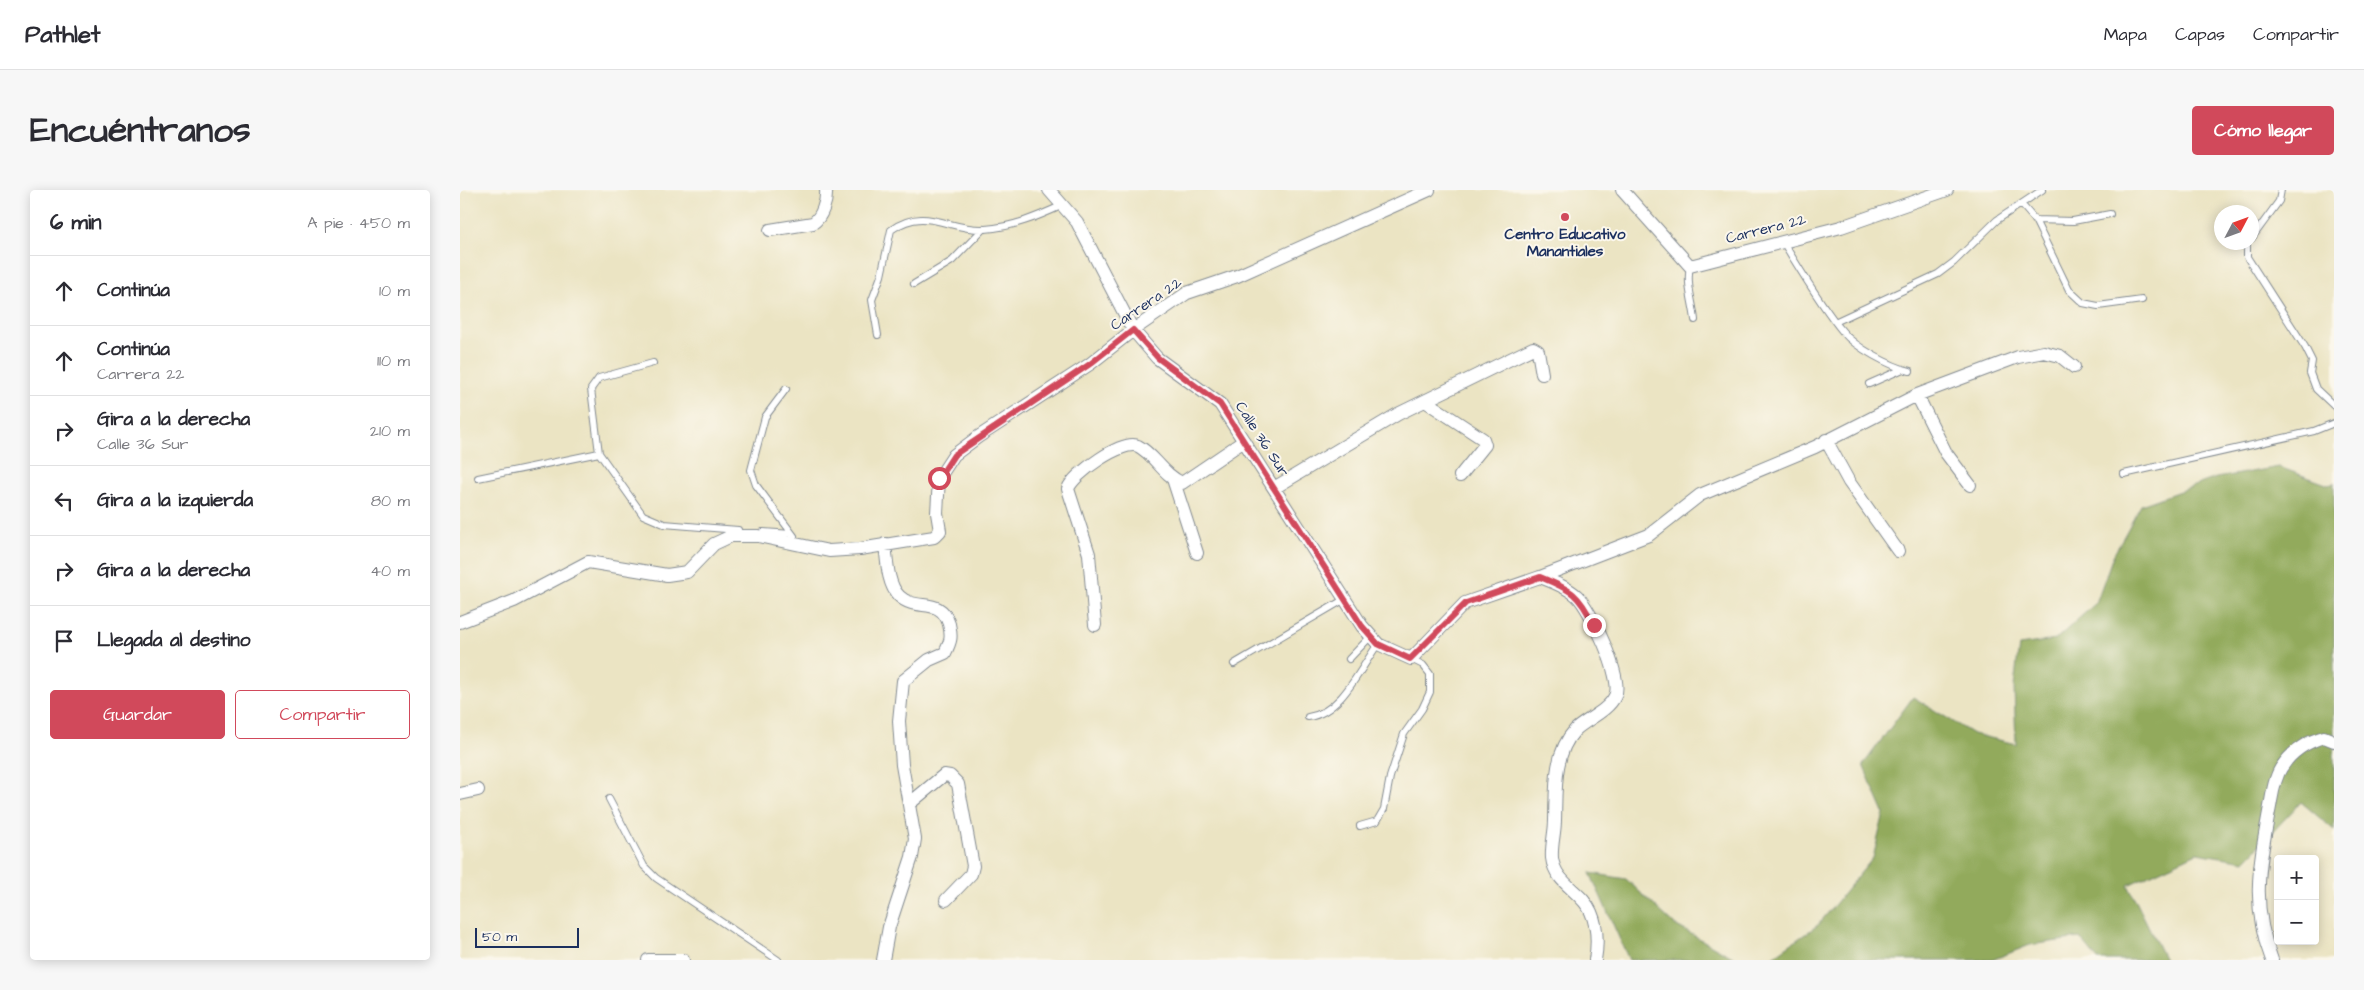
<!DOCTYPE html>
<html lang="es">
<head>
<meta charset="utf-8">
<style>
  body { margin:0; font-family:"Architects Daughter",sans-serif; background:#f7f7f7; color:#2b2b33 }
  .controls { position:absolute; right:15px; bottom:15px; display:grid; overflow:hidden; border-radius:5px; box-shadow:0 2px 12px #0003 }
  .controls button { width:45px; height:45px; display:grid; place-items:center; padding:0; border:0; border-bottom:1px solid #e1e1e2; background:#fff; color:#2b2b33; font:25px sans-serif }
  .compass { position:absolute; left:1754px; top:15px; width:45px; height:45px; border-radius:50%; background:#fff; box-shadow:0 2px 12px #0003; rotate:49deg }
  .scale { position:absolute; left:15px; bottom:12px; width:104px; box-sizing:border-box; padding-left:5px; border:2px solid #1b2f5e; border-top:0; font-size:14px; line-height:18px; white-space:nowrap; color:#1b2f5e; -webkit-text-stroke:4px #fbf7ec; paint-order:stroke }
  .stop { position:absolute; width:15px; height:15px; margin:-11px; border:4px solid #d1495b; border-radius:50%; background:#fff }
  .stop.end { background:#d1495b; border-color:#fff; box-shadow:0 1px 5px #0008 }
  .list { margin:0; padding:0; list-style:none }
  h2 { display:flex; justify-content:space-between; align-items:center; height:65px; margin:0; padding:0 20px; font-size:21px }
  h2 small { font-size:16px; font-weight:400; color:#7c7c81 }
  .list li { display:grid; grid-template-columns:32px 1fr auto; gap:15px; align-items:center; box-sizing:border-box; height:70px; padding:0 20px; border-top:1px solid #e1e1e2 }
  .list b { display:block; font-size:19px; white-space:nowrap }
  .list p { margin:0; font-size:16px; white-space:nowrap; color:#7c7c81 }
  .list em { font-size:16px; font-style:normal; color:#7c7c81 }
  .actions { display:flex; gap:10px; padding:15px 20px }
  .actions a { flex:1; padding:11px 0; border:1px solid #d1495b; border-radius:5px; text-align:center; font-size:18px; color:#d1495b }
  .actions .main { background:#d1495b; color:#fff }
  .icon { flex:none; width:28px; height:28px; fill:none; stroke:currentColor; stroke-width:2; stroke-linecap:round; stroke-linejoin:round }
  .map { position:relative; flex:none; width:1874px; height:770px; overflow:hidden; border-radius:5px }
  header { display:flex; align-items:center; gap:30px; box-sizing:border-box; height:70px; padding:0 25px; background:#fff; border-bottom:1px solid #e1e1e2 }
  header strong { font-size:24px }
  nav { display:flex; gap:28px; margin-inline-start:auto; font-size:18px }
  .intro { display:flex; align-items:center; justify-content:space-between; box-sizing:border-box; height:120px; padding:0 30px }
  h1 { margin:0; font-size:35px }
  .button { padding:12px 22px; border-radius:5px; background:#d1495b; color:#fff; font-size:18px; font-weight:700 }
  main { display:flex; gap:30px; padding:0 30px }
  aside { flex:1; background:#fff; border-radius:5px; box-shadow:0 2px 12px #0003 }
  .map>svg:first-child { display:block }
  .forest { fill:#92aa5b; stroke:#566c5c }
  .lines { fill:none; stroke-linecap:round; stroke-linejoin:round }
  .lane-casing { stroke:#838a90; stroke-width:8 }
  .street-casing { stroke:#838a90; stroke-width:14 }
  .lane { stroke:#fff; stroke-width:6 }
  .street { stroke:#fff; stroke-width:12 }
  .route { stroke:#d1495b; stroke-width:6 }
  .poi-dot { fill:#d1495b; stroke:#fbf7ec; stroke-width:2 }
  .labels { text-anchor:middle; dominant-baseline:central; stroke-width:4; stroke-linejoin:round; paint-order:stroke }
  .street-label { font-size:15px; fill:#1b2f5e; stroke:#fbf7ec }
  .poi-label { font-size:15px; font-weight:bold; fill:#1b2f5e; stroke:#fbf7ec }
</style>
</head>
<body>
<header>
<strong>Pathlet</strong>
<nav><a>Mapa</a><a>Capas</a><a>Compartir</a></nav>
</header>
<div class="intro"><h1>Encuéntranos</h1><a class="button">Cómo llegar</a></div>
<main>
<aside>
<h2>6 min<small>A pie · 450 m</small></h2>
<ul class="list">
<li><svg class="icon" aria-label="ahead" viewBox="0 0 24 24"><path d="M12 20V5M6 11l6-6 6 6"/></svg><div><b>Continúa</b></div><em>10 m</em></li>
<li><svg class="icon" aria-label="ahead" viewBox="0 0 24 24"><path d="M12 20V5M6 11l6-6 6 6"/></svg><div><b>Continúa</b><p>Carrera 22</p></div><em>110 m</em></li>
<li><svg class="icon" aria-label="right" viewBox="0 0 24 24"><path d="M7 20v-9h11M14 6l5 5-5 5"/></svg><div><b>Gira a la derecha</b><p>Calle 36 Sur</p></div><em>210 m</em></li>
<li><svg class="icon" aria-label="left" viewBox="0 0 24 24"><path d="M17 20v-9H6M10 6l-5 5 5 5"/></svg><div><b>Gira a la izquierda</b></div><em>80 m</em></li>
<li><svg class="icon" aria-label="right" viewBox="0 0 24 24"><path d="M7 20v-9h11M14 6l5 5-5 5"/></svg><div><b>Gira a la derecha</b></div><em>40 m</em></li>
<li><svg class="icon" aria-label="arrive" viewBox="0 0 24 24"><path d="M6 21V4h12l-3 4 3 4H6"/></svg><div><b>Llegada al destino</b></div></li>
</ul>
<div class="actions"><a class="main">Guardar</a><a>Compartir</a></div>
</aside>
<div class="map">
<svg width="1874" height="770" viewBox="0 0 1874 770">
  <rect width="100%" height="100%" fill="#fbf7ec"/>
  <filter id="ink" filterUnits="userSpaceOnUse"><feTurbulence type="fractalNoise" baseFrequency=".02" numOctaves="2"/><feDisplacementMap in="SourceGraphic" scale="10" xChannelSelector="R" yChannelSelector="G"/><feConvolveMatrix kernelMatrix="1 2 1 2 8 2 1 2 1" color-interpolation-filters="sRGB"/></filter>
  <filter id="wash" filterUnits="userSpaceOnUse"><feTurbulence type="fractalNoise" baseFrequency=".0096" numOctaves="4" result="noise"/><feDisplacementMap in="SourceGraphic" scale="20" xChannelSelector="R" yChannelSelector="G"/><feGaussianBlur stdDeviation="1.12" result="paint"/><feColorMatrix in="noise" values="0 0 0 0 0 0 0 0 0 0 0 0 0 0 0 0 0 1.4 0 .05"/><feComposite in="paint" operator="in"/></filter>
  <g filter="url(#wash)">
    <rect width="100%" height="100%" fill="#ebe4c3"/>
    <path class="forest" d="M1819 277 1869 295 1874 293V640L1841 612 1785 671 1737 663 1668 695 1705 770H1638L1620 748 1570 755 1532 770H1308L1358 735 1413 668 1424 623 1403 575 1453 507 1513 544 1556 554 1554 497 1559 455 1595 450 1636 413 1653 366 1681 315 1756 288Z
      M1130 683 1166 689 1215 735 1278 770H1169Z"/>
  </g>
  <g filter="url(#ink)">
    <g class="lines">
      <g class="lane-casing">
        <path id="lane" d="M1562 15 1575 30 1609 100 1623 113 1638 116 1682 110
          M1575 30 1613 31 1650 24
          M1792 48 1819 11 1821 0
          M1323 52C1341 81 1362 117 1383 142 1396 158 1430 176 1450 181
          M1787 52V67L1845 157 1852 171 1850 183 1856 199 1874 216
          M1230 76C1226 94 1233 112 1235 130
          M454 94 492 71 523 39
          M1377 131 1478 84 1494 72 1537 30 1582 0
          M418 145 412 110 421 86 431 40C467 15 487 41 525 39 553 37 577 27 603 15
          M193 173 139 188 131 199 139 263 183 325 204 334 278 340
          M1409 194 1443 179
          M326 199 305 227 291 280 296 295 334 346
          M1664 284 1854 241 1874 233
          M18 288 139 263
          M303 342 332 344
          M889 469 911 446
          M774 474 885 409
          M848 527C881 523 900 479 918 454
          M149 609 184 676 196 688 318 770
          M900 636 917 631 924 619 930 587 944 544 962 519 970 502V484L963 475 951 469"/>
      </g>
      <g class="street-casing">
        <path id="street" d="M589 0 617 32 673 140 697 168 760 214 902 436 918 454 951 469 1005 413 1080 387 1189 345 1240 305 1355 257 1457 205 1558 167 1584 162 1600 166 1614 177
          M1162 0 1230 76 1381 37 1487 0
          M310 40 353 33C362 27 367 11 366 0
          M1457 205 1486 263 1510 295
          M965 211 1023 249 1025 255 1000 286
          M1366 250 1389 292 1438 361
          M713 289 737 363
          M814 298 938 224 1073 158 1078 161 1082 184
          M1080 387C1093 392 1107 397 1117 406 1130 418 1164 489 1155 506 1148 521 1127 529 1115 540 1093 564 1096 600 1095 630 1095 643 1091 655 1092 668 1095 694 1122 701 1131 722 1138 738 1138 753 1135 770
          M0 432 54 411 128 372 207 385 227 382 254 354 271 346H298L369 361 400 359 474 347 480 341 477 323 479 288 494 265 518 247 630 174 673 140 727 103 777 86 969 0
          M635 435 629 364 608 299C613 284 663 249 678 256 694 264 703 285 722 293L784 251
          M0 604 18 600
          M449 614 484 585 490 586 498 594 513 676 511 684 486 710
          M188 770H223
          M423 770 429 737 452 667 455 649 442 575 439 531 443 491 469 470 485 463C491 451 492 447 489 434 480 405 457 423 439 406 427 394 427 369 425 354
          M1812 770C1791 716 1799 677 1809 622 1812 608 1813 591 1821 578 1831 562 1846 552 1864 547L1874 551"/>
      </g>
      <use href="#lane" class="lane"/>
      <use href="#street" class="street"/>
    </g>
  </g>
  <g class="lines" filter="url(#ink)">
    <path class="route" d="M479 288 494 265 630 174 673 140 698 168 760 214 902 436 918 454 950 469 1006 413 1080 387C1112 400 1119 404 1134 435"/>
  </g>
  <circle class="poi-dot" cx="1105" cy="27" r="5"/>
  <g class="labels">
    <g class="street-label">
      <text transform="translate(1306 39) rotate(-14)">Carrera 22</text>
      <text transform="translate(686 114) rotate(-34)">Carrera 22</text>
      <text transform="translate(802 249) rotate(57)">Calle 36 Sur</text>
    </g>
    <g class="poi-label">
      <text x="1105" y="44">Centro Educativo<tspan x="1105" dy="17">Manantiales</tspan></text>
    </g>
  </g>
</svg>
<div class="controls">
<button>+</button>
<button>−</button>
</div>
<svg class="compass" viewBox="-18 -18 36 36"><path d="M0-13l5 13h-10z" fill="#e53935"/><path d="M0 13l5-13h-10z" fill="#7c7c81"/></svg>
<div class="scale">50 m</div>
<div class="stop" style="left:479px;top:288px"></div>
<div class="stop end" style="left:1134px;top:435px"></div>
</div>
</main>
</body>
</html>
